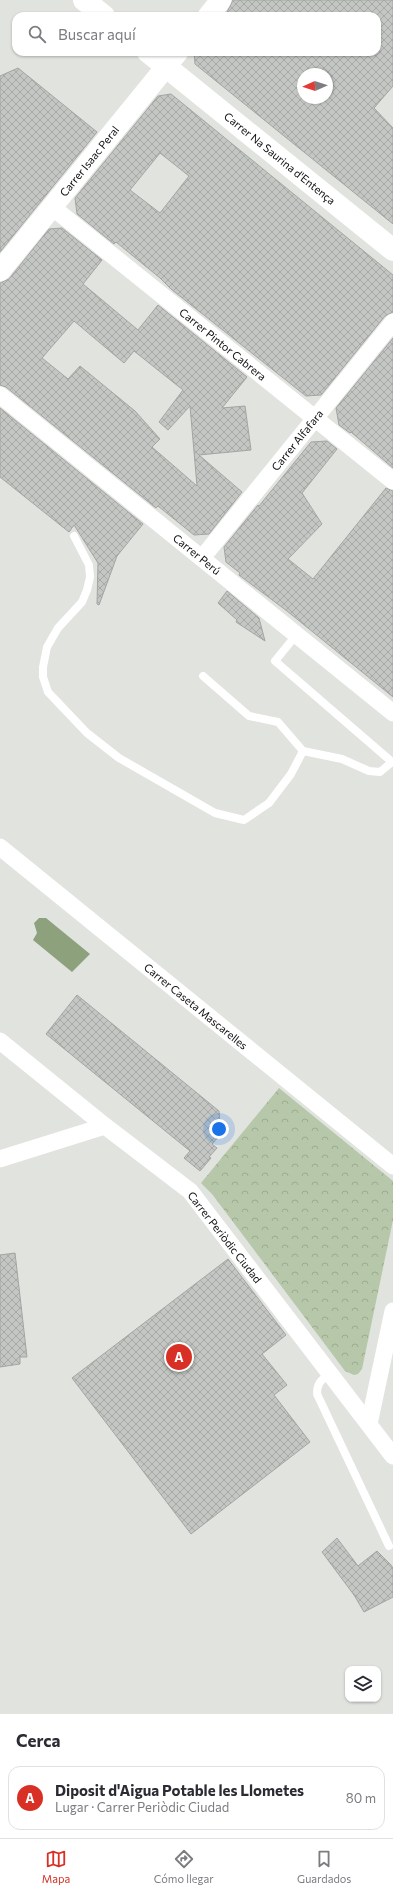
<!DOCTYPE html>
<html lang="es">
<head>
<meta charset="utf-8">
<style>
  body { margin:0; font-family:Commissioner,sans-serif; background:#f7f7f7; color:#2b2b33 }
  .controls { position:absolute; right:12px; bottom:12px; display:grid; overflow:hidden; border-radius:8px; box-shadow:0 1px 3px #0004 }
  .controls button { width:36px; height:36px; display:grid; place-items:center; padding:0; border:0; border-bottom:1px solid #e1e1e2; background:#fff; color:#2b2b33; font:20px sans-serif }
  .compass { position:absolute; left:297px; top:68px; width:36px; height:36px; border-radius:50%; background:#fff; box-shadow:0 1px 3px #0004; rotate:267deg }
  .you { position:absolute; left:219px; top:1129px; width:14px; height:14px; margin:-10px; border:3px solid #fff; border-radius:50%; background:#1a73e8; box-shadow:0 0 0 6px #1a73e833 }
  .badge { display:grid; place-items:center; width:26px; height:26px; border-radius:50%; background:#d93025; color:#fff; font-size:13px; font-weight:700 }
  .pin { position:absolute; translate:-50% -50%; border:2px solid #fff; box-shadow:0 1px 4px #0006 }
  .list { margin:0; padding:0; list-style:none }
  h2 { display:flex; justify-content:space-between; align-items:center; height:52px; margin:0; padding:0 16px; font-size:17px }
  h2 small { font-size:13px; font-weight:400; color:#7c7c81 }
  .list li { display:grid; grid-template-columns:26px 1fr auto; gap:12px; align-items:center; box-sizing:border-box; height:64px; margin:0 8px 8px; padding:0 8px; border:1px solid #e1e1e2; border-radius:12px }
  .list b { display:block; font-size:15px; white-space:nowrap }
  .list p { margin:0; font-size:13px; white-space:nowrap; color:#7c7c81 }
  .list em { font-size:13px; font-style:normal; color:#7c7c81 }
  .icon { flex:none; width:22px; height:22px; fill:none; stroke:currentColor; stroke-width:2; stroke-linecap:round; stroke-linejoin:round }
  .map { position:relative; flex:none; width:393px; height:1714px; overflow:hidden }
  .search { position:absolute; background:#fff; box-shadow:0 1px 3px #0004; left:12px; right:12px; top:12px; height:44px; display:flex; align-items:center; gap:10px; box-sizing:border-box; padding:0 14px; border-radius:12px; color:#7c7c81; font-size:15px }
  .sheet { height:124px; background:#fff }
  nav { display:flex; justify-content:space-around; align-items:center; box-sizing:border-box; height:56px; border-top:1px solid #e1e1e2; background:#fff; font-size:11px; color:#7c7c81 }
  nav a { display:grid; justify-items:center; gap:2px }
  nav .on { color:#d93025 }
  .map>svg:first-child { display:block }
  .park { fill:url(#park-crowns) }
  .water { fill:#8ca17c }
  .building { fill:url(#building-cross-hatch); stroke:#a3a5a2; fill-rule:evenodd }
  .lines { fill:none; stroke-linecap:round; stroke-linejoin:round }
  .service { stroke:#fff; stroke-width:8 }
  .minor { stroke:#fff; stroke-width:17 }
  .tertiary { stroke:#fff; stroke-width:21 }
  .primary { stroke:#fff; stroke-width:22 }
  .labels { text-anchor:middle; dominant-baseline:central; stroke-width:3.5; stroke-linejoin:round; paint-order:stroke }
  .street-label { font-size:11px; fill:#0d0e0d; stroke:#fff }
</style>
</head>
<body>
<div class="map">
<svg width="393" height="1714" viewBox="0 0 393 1714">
  <defs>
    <pattern id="park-crowns" width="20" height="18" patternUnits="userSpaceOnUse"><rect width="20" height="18" fill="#b6c8a9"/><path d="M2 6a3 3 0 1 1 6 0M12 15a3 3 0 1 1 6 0" fill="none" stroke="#9bab90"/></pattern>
    <pattern id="building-cross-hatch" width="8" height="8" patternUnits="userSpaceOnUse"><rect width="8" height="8" fill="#c4c6c3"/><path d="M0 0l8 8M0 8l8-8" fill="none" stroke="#a7a9a6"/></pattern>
  </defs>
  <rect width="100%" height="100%" fill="#e1e3df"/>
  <path class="park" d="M279 1088 393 1181V1220L362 1369 358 1374 354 1375 345 1371 212 1194 201 1183Z"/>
  <path class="water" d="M39 918H46L90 954 72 972 33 940 37 933 34 923Z"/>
  <path class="building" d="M233 0H393V86L374 108 393 128V224L195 64 194 52H377V16H225ZM303 74H327V98H303Z
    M18 68 97 132 0 252V76Z
    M171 94 393 275V312L385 316 321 395 306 396 171 289 160 278 116 242 114 244 77 214 75 198 158 96ZM160 153 189 176 160 213 130 190Z
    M62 228 102 260 83 284 138 330 158 305 247 377 222 408 245 406 251 450 199 455 242 492 209 534 194 535 158 506 156 508 6 387 0 385V283L9 279 49 229ZM74 321 124 363 134 351 183 390 159 422 168 430 190 406 197 486 152 447 160 439 135 411 80 366 68 379 42 358Z
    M393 338V468L351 432 350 433 339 425 336 408Z
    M0 408 143 524 117 556 99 605 97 604 98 563 74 525 69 532 0 477Z
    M327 441 337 449 302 493 322 524 288 559 313 579 386 488 393 491V697L287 611 239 575 240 573 226 562 224 547 258 505 259 506 311 442Z
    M227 591 259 618 265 641 236 622 237 620 218 603Z
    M77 995 219 1111 221 1134 212 1144 217 1148 209 1157 211 1158 200 1171 184 1158 190 1151 46 1034Z
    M15 1253 27 1357H20V1364L0 1367V1255Z
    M228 1259 286 1335 262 1354 287 1385 274 1395 310 1442 191 1534 72 1378Z
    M337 1538 358 1566 377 1551 391 1565 393 1568V1597L364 1612 354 1595 322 1552Z"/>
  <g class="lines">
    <path class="service" d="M74 536 89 565 90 577 87 590 82 602 58 628 47 647 43 667V677L48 692 87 733 119 758 215 813 244 820 269 803 291 774 303 751
      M203 676 249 716 278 722 303 751 342 759 369 771 380 772 392 762 275 661 297 634
      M330 1373C322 1380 317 1382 317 1394L389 1546"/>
    <path class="minor" d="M52 207 393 481
      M0 395 393 713
      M202 558 393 322
      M0 847 393 1166
      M0 1041 105 1126 190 1191 393 1456
      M0 1159 105 1126
      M369 1424 393 1311"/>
    <path class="tertiary" d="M208 16 221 0
      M0 271 178 52"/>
    <path class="primary" d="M84 0 104 16
      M148 52 393 250"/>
  </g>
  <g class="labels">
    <g class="street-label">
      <text transform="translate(280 158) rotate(39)">Carrer Na Saurina d'Entença</text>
      <text transform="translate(89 161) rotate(-51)">Carrer Isaac Peral</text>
      <text transform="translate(223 344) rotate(39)">Carrer Pintor Cabrera</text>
      <text transform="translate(297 440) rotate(-51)">Carrer Alfafara</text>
      <text transform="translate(197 554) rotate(39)">Carrer Perú</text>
      <text transform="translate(196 1006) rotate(39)">Carrer Caseta Mascarelles</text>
      <text transform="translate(225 1237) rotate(52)">Carrer Periòdic Ciudad</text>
    </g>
  </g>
</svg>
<div class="controls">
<button><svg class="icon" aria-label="layers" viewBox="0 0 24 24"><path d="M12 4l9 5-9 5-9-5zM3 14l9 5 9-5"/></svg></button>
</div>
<svg class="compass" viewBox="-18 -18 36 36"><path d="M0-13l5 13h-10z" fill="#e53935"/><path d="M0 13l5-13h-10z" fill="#7c7c81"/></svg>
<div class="you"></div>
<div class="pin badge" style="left:179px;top:1357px">A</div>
<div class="search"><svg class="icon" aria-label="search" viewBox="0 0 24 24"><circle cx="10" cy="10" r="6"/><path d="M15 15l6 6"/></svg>Buscar aquí</div>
</div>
<section class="sheet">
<h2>Cerca<small></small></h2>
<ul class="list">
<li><span class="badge">A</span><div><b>Diposit d'Aigua Potable les Llometes</b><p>Lugar · Carrer Periòdic Ciudad</p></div><em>80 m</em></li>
</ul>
</section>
<nav>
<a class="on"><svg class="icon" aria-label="map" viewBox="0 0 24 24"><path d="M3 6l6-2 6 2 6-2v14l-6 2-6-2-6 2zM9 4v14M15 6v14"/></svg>Mapa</a>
<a><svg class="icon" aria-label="directions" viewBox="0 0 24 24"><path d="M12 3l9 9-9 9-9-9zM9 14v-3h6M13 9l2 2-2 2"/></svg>Cómo llegar</a>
<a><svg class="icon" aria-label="saved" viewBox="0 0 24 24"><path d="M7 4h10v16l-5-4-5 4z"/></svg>Guardados</a>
</nav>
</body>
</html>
